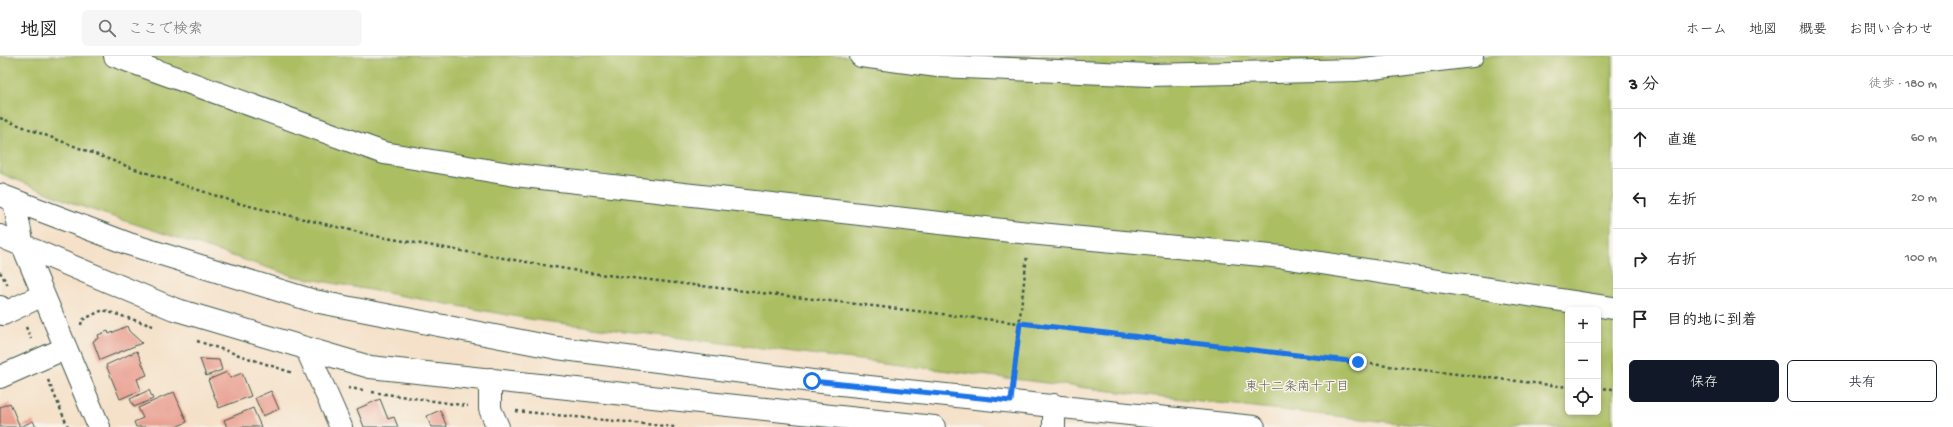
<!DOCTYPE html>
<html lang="ja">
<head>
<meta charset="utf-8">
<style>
  body { margin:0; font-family:"Gochi Hand","Klee One",sans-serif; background:#f6f6f6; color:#222 }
  .controls { position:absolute; right:12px; bottom:12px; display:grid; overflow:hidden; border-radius:6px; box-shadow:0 2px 6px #0003 }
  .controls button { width:36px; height:36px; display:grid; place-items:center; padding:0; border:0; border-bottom:1px solid #e0e0e0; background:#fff; color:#222; font:20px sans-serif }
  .stop { position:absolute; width:12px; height:12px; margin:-9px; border:3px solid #1a73e8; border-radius:50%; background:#fff }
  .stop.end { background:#1a73e8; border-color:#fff; box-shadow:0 1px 4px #0008 }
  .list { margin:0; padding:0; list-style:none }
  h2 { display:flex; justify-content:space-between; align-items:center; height:52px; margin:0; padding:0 16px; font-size:17px }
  h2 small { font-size:13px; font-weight:400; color:#767676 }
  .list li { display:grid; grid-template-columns:26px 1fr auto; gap:12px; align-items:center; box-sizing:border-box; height:60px; padding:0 16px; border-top:1px solid #e0e0e0 }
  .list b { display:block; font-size:15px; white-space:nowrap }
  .list em { font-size:13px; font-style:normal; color:#767676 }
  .actions { display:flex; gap:8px; padding:12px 16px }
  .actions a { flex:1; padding:9px 0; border:1px solid #111827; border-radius:6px; text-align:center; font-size:14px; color:#111827 }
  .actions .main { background:#111827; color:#fff }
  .icon { flex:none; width:22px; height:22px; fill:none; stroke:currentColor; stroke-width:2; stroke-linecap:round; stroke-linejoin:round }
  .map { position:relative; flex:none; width:1613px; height:371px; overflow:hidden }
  header { display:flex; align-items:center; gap:24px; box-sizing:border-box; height:56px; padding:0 20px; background:#fff; border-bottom:1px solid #e0e0e0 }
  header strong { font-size:19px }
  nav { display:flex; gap:22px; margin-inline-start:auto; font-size:14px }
  .search { width:280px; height:36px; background:#f6f6f6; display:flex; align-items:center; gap:10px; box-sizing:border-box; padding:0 14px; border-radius:6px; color:#767676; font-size:15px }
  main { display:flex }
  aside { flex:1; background:#fff }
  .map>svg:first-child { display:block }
  .green { fill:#abbe62; stroke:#657e4b; fill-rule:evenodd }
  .building { fill:#e9a193 }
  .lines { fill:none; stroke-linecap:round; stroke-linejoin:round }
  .minor-casing { stroke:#3f564a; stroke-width:24 }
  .path { stroke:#3f564a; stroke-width:2.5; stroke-dasharray:3 3; stroke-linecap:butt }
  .minor { stroke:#fff; stroke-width:22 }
  .route { stroke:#1a73e8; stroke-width:5 }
  .labels { text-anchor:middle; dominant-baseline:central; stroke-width:3; stroke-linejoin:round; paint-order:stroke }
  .neighbourhood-label { font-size:13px; fill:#666055; stroke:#f7f3e8 }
</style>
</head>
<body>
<header>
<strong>地図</strong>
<div class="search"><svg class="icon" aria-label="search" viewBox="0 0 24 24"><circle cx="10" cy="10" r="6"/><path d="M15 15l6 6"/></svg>ここで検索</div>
<nav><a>ホーム</a><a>地図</a><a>概要</a><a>お問い合わせ</a></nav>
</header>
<main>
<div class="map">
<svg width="1613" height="371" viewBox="0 0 1613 371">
  <rect width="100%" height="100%" fill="#f7f3e8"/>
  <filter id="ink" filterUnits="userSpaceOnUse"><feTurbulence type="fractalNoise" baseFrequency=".025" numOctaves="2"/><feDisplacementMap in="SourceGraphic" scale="8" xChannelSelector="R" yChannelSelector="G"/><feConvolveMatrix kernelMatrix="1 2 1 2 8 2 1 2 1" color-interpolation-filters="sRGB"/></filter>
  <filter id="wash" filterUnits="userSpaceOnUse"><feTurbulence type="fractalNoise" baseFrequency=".012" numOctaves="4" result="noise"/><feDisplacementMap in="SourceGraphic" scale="16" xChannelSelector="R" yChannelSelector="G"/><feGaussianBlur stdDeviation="0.9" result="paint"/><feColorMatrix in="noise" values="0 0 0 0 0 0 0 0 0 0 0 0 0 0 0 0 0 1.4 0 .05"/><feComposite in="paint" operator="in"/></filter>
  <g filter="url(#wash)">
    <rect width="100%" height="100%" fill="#f5e1c9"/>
    <path class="green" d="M0 0H1613V371H1433L1111 335 535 264 293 220 77 149 0 117ZM1568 254H1598V356H1568Z"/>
    <g id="blocks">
      <path class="building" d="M127 270 129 275 142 287 100 304 93 285 99 282 98 279 108 275 109 278Z
        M137 295 147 319 137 323 141 334 120 343 106 309Z
        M200 303 219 304 222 314 206 320Z
        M227 316 230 322 242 317 251 340 219 352 208 324Z
        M149 334 153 343 134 351 130 343Z
        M271 335 279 353 263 360 255 342Z
        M174 336 187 366 176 371H136L134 366 143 362 138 352Z
        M380 343 388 363 394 361 398 371H364L357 353Z
        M10 347 20 371 33 365 36 371H0V351Z
        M253 352 261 371H227L224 364Z
        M440 354 447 371H431L427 360Z"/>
    </g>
  </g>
  <g filter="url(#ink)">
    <use href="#blocks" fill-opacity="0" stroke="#3f564a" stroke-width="1"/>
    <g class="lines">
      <g class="minor-casing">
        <path id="minor" d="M115 0 384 97 515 119 1029 177 1282 201 1613 252
          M861 0 938 10 1150 19 1356 14 1472 0
          M0 139 129 188 314 245 557 292 812 325 1254 371
          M14 145 23 190 99 371
          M0 180 174 253 370 311 934 371
          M0 251 3 258 43 239
          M307 294 341 371
          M0 321 66 292
          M490 323V353L498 371
          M1054 349V371"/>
      </g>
      <path class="path" d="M0 62 132 112 241 148 375 180 590 217 1568 331
        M0 216 9 231
        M81 269 82 264 103 254 153 270
        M26 271 31 283
        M197 285 293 317
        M48 324 68 371
        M1013 324 1027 199
        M348 332 363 334
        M1598 332 1613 333
        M372 336 468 350
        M516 355 675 371"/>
      <use href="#minor" class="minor"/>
    </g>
  </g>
  <g class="lines" filter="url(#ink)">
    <path class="route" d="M812 325 1011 345 1020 267 1358 306"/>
  </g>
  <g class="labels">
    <g class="neighbourhood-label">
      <text x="1297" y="331">東十二条南十丁目</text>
    </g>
  </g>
</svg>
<div class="controls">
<button>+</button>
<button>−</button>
<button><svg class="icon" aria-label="locate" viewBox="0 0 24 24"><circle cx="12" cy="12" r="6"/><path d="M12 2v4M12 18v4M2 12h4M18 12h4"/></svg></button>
</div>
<div class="stop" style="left:812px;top:325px"></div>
<div class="stop end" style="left:1358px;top:306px"></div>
</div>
<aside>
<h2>3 分<small>徒歩 · 180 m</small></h2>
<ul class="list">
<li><svg class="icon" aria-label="ahead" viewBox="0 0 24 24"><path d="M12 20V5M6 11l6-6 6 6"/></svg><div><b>直進</b></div><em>60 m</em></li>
<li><svg class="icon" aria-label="left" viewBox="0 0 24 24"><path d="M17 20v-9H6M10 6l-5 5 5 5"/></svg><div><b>左折</b></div><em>20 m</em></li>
<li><svg class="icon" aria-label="right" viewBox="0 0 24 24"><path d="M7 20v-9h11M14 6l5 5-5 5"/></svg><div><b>右折</b></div><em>100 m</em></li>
<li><svg class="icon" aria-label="arrive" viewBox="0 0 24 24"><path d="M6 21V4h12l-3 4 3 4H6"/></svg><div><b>目的地に到着</b></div></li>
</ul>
<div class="actions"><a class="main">保存</a><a>共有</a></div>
</aside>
</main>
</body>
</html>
